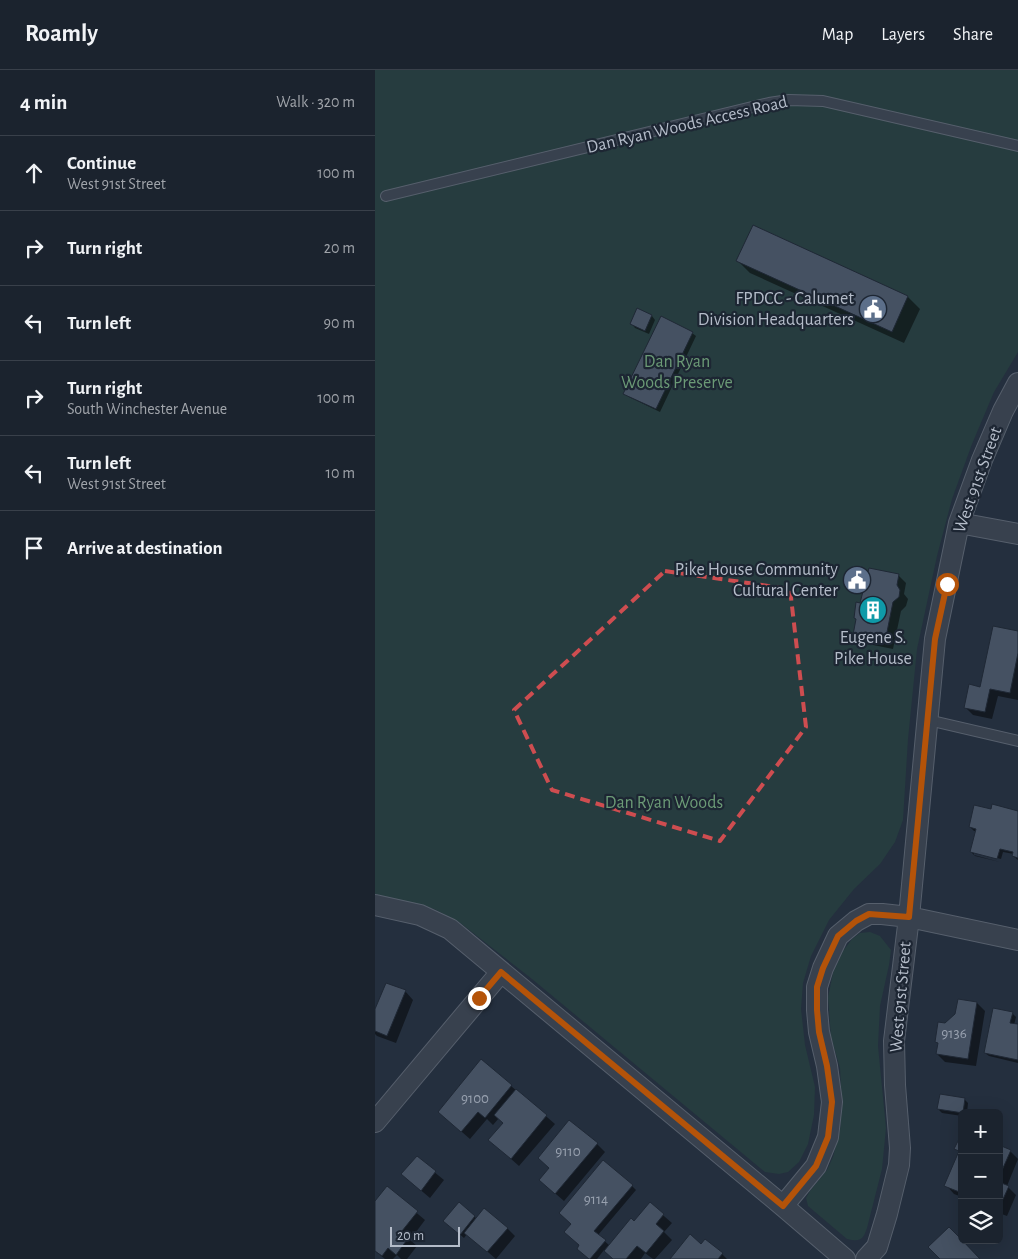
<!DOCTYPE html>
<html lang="en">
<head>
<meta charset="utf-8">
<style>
  body { margin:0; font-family:"Alegreya Sans",sans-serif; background:#242b36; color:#f1f3f6 }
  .controls { position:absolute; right:15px; bottom:15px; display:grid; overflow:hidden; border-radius:8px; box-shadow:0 5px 20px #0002 }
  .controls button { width:45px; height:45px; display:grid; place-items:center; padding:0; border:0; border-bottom:1px solid #39404a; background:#1b232e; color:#f1f3f6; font:25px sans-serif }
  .scale { position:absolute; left:15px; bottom:12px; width:70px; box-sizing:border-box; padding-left:5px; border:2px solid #b4bcc9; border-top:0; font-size:14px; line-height:18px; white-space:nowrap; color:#b4bcc9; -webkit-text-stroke:4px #1d2633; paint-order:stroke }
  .stop { position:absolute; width:15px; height:15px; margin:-11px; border:4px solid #b45309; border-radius:50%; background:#fff }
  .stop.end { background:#b45309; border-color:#fff; box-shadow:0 1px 5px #0008 }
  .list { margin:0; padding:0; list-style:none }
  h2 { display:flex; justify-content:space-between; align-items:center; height:65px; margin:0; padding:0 20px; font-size:21px }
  h2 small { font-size:16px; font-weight:400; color:#a0a4aa }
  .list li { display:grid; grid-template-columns:32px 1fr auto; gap:15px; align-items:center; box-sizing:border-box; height:75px; padding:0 20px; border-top:1px solid #39404a }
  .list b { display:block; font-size:19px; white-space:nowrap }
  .list p { margin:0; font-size:16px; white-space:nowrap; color:#a0a4aa }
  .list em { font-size:16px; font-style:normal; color:#a0a4aa }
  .icon { flex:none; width:28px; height:28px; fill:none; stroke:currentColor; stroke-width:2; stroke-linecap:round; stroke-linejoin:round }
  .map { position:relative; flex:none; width:643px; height:1189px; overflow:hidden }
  header { display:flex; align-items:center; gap:30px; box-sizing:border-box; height:70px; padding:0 25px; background:#1b232e; border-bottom:1px solid #39404a }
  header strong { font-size:24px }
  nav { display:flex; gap:28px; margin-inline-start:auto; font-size:18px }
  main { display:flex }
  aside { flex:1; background:#1b232e }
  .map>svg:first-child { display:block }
  .green { fill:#263c3f }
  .shadow { fill:#0007 }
  .building { fill:#455162; stroke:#1f2835 }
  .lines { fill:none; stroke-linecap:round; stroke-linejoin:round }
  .lane-casing { stroke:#565f6c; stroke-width:12 }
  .street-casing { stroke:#565f6c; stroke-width:22 }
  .lane { stroke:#38414e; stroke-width:10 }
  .street { stroke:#38414e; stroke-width:20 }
  .route { stroke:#b45309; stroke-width:6 }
  .marked { fill:none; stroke:#ce4d50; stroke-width:4; stroke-dasharray:10 6; stroke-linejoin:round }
  .labels { text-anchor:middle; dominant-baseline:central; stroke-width:4.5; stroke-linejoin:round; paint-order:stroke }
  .number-label { font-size:15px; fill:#98a1af }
  .street-label { font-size:18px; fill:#b4bcc9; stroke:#1d2633 }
  .poi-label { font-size:18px; fill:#b4bcc9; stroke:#1d2633; text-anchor:end }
  .park-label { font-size:18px; fill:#6b9a76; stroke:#1d2633 }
</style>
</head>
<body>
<header>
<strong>Roamly</strong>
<nav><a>Map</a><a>Layers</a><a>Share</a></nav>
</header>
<main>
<aside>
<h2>4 min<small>Walk · 320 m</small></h2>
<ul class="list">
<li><svg class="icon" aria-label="ahead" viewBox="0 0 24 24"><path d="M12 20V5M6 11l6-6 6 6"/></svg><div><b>Continue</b><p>West 91st Street</p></div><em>100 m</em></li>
<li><svg class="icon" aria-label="right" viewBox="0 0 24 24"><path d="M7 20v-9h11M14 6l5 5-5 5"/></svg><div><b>Turn right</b></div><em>20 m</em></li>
<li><svg class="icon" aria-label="left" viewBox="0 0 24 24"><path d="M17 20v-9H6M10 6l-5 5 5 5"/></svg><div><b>Turn left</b></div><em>90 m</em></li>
<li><svg class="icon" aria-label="right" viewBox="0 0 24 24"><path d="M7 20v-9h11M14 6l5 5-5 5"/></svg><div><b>Turn right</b><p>South Winchester Avenue</p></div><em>100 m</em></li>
<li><svg class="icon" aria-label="left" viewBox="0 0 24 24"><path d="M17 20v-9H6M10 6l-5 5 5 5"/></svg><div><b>Turn left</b><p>West 91st Street</p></div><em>10 m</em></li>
<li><svg class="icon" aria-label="arrive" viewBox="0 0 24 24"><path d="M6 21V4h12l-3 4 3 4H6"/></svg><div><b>Arrive at destination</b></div></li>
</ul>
</aside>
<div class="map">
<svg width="643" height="1189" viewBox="0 0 643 1189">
  <rect width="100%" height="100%" fill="#242f3e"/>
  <path class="green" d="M0 0H643V282L619 322 597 374 577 429 562 486 542 579 533 669 528 750 520 772 505 794 479 819 454 850 436 886 428 913 426 939 430 975 440 1017 439 1045 433 1074 424 1092 413 1102 404 1104 390 1102 157 909 84 852 59 839 0 824Z
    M495 862 505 866 516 880 514 895 505 936 503 976 511 1058 507 1099 492 1158C488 1170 485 1172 472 1169L433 1136 431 1128 435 1121 452 1100 458 1087 465 1060 467 1036 465 998 456 967 453 927 458 903 468 881 477 869 485 863Z"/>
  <path class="shadow" d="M378 157 533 227 545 239 529 273 375 203 363 191Z
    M263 240 277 246 280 250 274 264 260 258 257 254Z
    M317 263 321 266 285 342 254 327 250 324Z
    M523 505 531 513 529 524 533 529 531 536 526 541 518 579 488 573 479 565 486 534Z
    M643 562V630L623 626 617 649 598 645 590 637 606 618Z
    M617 741 643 742V790L638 786 639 784 628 782 626 789 599 782V785L625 792 600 786 596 782 601 761H599L595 757Z
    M30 921 38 930 21 973 2 966 0 964V943Z
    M602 933 610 941 601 996 570 992 562 984 570 955Z
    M637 943 641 947 639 955 643 956V993L614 986 610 983Z
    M136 1016 180 1054 144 1096 115 1070 129 1053 124 1048 118 1055 112 1049 95 1069 72 1049Z
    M589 1029 593 1033 592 1043H587V1046L567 1043 563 1039Z
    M587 1066V1127L579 1124 571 1115 585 1083 581 1079Z
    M222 1074 230 1082 189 1131 174 1118 175 1099Z
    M624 1077 635 1081 643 1089 632 1116 641 1125 632 1146 624 1143Z
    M42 1088 69 1110 55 1128 36 1112Z
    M257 1116 261 1120 223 1165 235 1176 259 1153 275 1134 297 1153 289 1162 297 1170 280 1189H278L270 1183 266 1189H239L229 1180 222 1189H215L203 1179Z
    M12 1118 50 1150 35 1170 42 1176 32 1189H26L22 1185 18 1189H10L0 1181V1133Z
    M84 1134 102 1149 132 1158 140 1166 121 1189 92 1164 89 1168 74 1155Z
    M326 1176 347 1184 352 1189H296Z"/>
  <path class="building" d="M378 155 533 226 517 262 361 191Z
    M262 238 277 245 270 261 255 254Z
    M286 246 318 262 281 339 248 324Z
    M494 498 524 504 522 515 525 520 524 527 518 532 510 572 478 565 481 549 479 548 481 532 485 533Z
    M618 556 643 561V583L635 623 615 619 610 642 589 638 594 614 605 617Z
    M617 734 643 741V788L637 786 638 782 625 779 622 789 595 782 601 759 594 757 599 735 616 739Z
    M11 913 31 920 12 966 0 961V939Z
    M583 929 602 932 593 989 561 984 563 973 560 972 563 952 570 953 580 944Z
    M618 938 638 942 635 953 643 954V990L609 983Z
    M106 989 137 1015 110 1048 103 1042 86 1062 63 1042Z
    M141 1019 172 1045 136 1089 113 1070 128 1053 119 1045Z
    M565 1024 590 1028 588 1043 562 1039Z
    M194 1050 223 1073 180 1124 164 1110 174 1098 163 1088Z
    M587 1063V1123L569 1116 584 1081 579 1079Z
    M624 1075 636 1080 624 1107Z
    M42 1086 61 1101 46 1121 26 1104Z
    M228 1090 258 1115 219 1161 231 1170 215 1189H214L202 1179 204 1175 189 1162 196 1154 184 1143Z
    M624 1112 634 1116 624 1138Z
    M12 1116 43 1141 27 1161 34 1167 21 1185 13 1178 7 1186 0 1181V1131Z
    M84 1132 100 1146 85 1165 68 1151Z
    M275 1132 289 1144 281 1154 289 1161 271 1183 262 1176 251 1189H238L229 1181 256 1148 259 1151Z
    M109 1138 133 1158 112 1182 89 1163Z
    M574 1157 587 1170 605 1189H565L553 1177Z
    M315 1164 326 1174 330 1169 348 1183 343 1189H295Z"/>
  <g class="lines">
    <g class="lane-casing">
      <path id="lane" d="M11 126 394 33 414 30 448 31 643 76
        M553 650 643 671"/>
    </g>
    <g class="street-casing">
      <path id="street" d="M584 453 643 464
        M0 835 45 845 75 859 408 1136 470 1189
        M0 1052 126 902
        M408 1136 441 1096 453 1067 457 1032 452 996 444 962 442 940V917L448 898 463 866 481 851 494 844H507L534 847 643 870
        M491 1189 502 1177 512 1144 524 1095 525 1078 520 1015 519 971 534 847 560 569 584 453 607 390 628 341 643 313"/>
    </g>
    <use href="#lane" class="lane"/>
    <use href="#street" class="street"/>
  </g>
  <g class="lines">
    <path class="route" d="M104 928 126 902 408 1136 441 1096 453 1067 457 1032 452 996 444 962 442 940V917L448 898 463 866 481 851 494 844 534 847 560 569 572 514"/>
  </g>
  <path class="marked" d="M290 501 415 519 431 657 345 771 177 720 139 640Z"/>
  <defs>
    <g id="civic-disc" transform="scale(1.4375)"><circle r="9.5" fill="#5c6f8a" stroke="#1d2633"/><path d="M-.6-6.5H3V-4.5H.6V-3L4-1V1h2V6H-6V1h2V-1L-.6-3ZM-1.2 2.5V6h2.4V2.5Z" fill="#fff"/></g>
    <g id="building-disc" transform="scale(1.4375)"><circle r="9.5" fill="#0f9aa8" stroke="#1d2633"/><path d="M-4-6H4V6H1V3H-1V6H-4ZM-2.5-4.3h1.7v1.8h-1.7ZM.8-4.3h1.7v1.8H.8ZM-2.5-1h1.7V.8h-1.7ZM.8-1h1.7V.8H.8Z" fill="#fff"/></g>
  </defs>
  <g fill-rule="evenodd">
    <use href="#civic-disc" x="498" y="239"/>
    <use href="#civic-disc" x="482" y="510"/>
    <use href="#building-disc" x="498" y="540"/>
  </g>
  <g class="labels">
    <g class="number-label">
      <text x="579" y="963">9136</text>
      <text x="100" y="1028">9100</text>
      <text x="193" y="1081">9110</text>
      <text x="221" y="1129">9114</text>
    </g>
    <g class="street-label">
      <text transform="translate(312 55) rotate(-13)">Dan Ryan Woods Access Road</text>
      <text transform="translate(603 410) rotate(-70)">West 91st Street</text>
      <text transform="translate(526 927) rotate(-85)">West 91st Street</text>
    </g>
    <g class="poi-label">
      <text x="479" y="229">FPDCC - Calumet<tspan x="479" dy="21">Division Headquarters</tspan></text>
      <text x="463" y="500">Pike House Community<tspan x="463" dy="21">Cultural Center</tspan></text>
      <text x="498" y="568" text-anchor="middle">Eugene S.<tspan x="498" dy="21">Pike House</tspan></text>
    </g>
    <g class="park-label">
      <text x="302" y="292">Dan Ryan<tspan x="302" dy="21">Woods Preserve</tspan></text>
      <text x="289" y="733">Dan Ryan Woods</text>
    </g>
  </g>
</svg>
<div class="controls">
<button>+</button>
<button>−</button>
<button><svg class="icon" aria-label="layers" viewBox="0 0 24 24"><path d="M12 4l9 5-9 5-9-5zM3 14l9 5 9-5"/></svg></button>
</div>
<div class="scale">20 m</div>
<div class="stop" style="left:572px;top:514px"></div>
<div class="stop end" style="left:104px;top:928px"></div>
</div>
</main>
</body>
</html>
